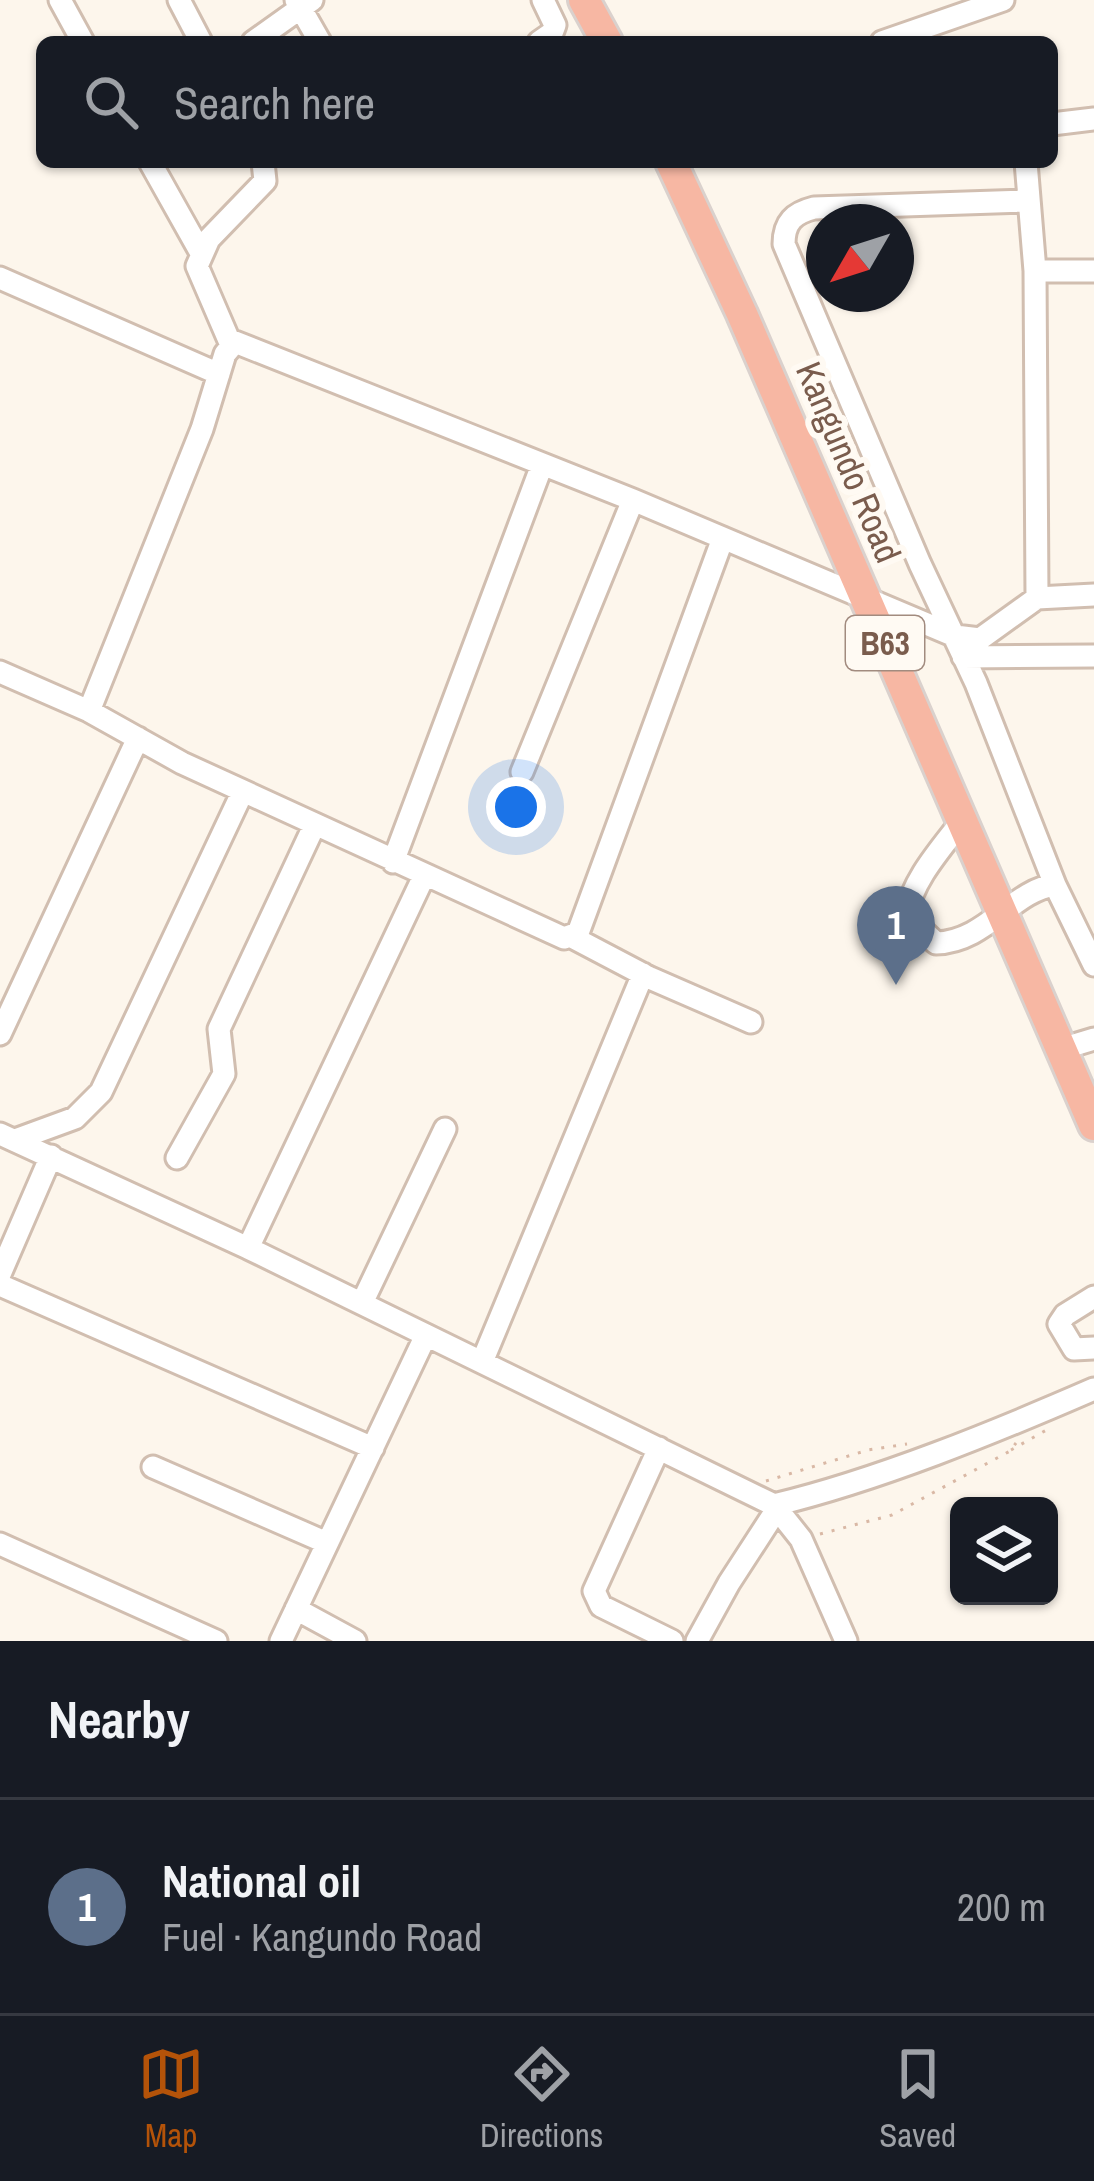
<!DOCTYPE html>
<html lang="en">
<head>
<meta charset="utf-8">
<style>
  body { margin:0; font-family:"Archivo Narrow",sans-serif; background:#20242c; color:#f1f3f6 }
  .controls { position:absolute; right:36px; bottom:36px; display:grid; overflow:hidden; border-radius:18px; box-shadow:0 3px 9px #0004 }
  .controls button { width:108px; height:108px; display:grid; place-items:center; padding:0; border:0; border-bottom:3px solid #363941; background:#171b24; color:#f1f3f6; font:60px sans-serif }
  .compass { position:absolute; left:806px; top:204px; width:108px; height:108px; border-radius:50%; background:#171b24; box-shadow:0 3px 9px #0004; rotate:231deg }
  .you { position:absolute; left:516px; top:807px; width:42px; height:42px; margin:-30px; border:9px solid #fff; border-radius:50%; background:#1a73e8; box-shadow:0 0 0 18px #1a73e833 }
  .badge { display:grid; place-items:center; width:78px; height:78px; border-radius:50%; background:#b45309; color:#fff; font-size:39px; font-weight:700 }
  .pin { position:absolute; translate:-50% -99px; filter:drop-shadow(0 3px 6px #0008) }
  .pin::after { content:''; position:absolute; top:63px; width:42px; height:36px; background:inherit; clip-path:polygon(0 0,100% 0,50% 100%) }
  .list { margin:0; padding:0; list-style:none }
  h2 { display:flex; justify-content:space-between; align-items:center; height:156px; margin:0; padding:0 48px; font-size:51px }
  h2 small { font-size:39px; font-weight:400; color:#9ea1a6 }
  .list li { display:grid; grid-template-columns:78px 1fr auto; gap:36px; align-items:center; box-sizing:border-box; height:216px; padding:0 48px; border-top:3px solid #363941 }
  .list b { display:block; font-size:45px; white-space:nowrap }
  .list p { margin:0; font-size:39px; white-space:nowrap; color:#9ea1a6 }
  .list em { font-size:39px; font-style:normal; color:#9ea1a6 }
  .icon { flex:none; width:66px; height:66px; fill:none; stroke:currentColor; stroke-width:2; stroke-linecap:round; stroke-linejoin:round }
  .map { position:relative; flex:none; width:1094px; height:1641px; overflow:hidden }
  .search { position:absolute; background:#171b24; box-shadow:0 3px 9px #0004; left:36px; right:36px; top:36px; height:132px; display:flex; align-items:center; gap:30px; box-sizing:border-box; padding:0 42px; border-radius:18px; color:#9ea1a6; font-size:45px }
  .sheet { height:372px; background:#171b24 }
  nav { display:flex; justify-content:space-around; align-items:center; box-sizing:border-box; height:168px; border-top:3px solid #363941; background:#171b24; font-size:33px; color:#9ea1a6 }
  nav a { display:grid; justify-items:center; gap:6px }
  nav .on { color:#b45309 }
  .map>svg:first-child { display:block }
  .lines { fill:none; stroke-linecap:round; stroke-linejoin:round }
  .minor-casing { stroke:#d1beb0; stroke-width:27 }
  .highway-casing { stroke:#dad1cd; stroke-width:36 }
  .path { stroke:#d9b8a5; stroke-width:3; stroke-dasharray:3 9; stroke-linecap:butt }
  .minor { stroke:#fff; stroke-width:21 }
  .highway { stroke:#f7b7a3; stroke-width:30 }
  .labels { text-anchor:middle; dominant-baseline:central; stroke-width:12; stroke-linejoin:round; paint-order:stroke }
  .shield { fill:#fffaf3; stroke:#a28b7f; stroke-width:3 }
  .shield-label { font-size:33px; font-weight:bold; fill:#7a5c4d }
  .street-label { font-size:36px; fill:#7a5c4d; stroke:#fffaf3 }
</style>
</head>
<body>
<div class="map">
<svg width="1094" height="1641" viewBox="0 0 1094 1641">
  <rect width="100%" height="100%" fill="#fdf6ec"/>
  <g class="lines">
    <g class="minor-casing">
      <path id="minor" d="M60 0 83 42
        M179 0 201 42
        M296 0 320 42
        M253 42 312 0
        M539 42 552 33 555 25 543 0
        M882 42 1003 0
        M1052 124 1094 119
        M150 162 201 253
        M1026 162 1035 271 1037 598
        M1027 201 814 208C794 213 784 222 784 244L920 564 976 683 1055 885 1094 965
        M1035 271H1094
        M0 278 219 374
        M231 345 197 266 209 239 265 181 263 162
        M963 657 1094 656
        M0 672 89 711 182 763 564 938 578 933 723 538
        M89 711 202 429 225 354 235 342 633 500 955 636 980 639 1037 598 1094 595
        M522 772 633 500
        M962 821C940 850 913 879 906 915L936 943C986 942 1013 890 1055 885
        M393 862 542 465
        M572 937 650 978 751 1022
        M0 1034 138 738
        M1061 1049 1094 1039
        M0 1134 248 1248 774 1505 801 1539 846 1641
        M15 1140 75 1118 101 1092 243 791
        M177 1158 224 1074 219 1029 315 824
        M248 1248 424 876
        M0 1274 51 1156
        M0 1285 373 1448
        M1094 1297 1065 1315 1059 1324 1074 1349 1094 1348
        M362 1303 445 1129
        M482 1362 643 974
        M659 1448 594 1591 601 1606 672 1641
        M153 1467 327 1543
        M774 1505C878 1480 995 1432 1094 1389
        M0 1544 216 1641
        M296 1609 355 1641
        M281 1641 426 1335
        M697 1641 729 1583 777 1509"/>
    </g>
    <g class="highway-casing">
      <path id="highway" d="M584 0 607 42
        M671 162 742 314 1094 1125"/>
    </g>
    <path class="path" d="M1011 1450 1050 1428
      M766 1481 868 1450 907 1444
      M820 1534 892 1515 1010 1451 1016 1443"/>
    <use href="#minor" class="minor"/>
    <use href="#highway" class="highway"/>
  </g>
  <g class="labels">
    <rect class="shield" x="846" y="616" width="78" height="54" rx="9"/>
    <g class="shield-label">
      <text x="885" y="643">B63</text>
    </g>
    <g class="street-label">
      <text transform="translate(849 462) rotate(67)">Kangundo Road</text>
    </g>
  </g>
</svg>
<div class="controls">
<button><svg class="icon" aria-label="layers" viewBox="0 0 24 24"><path d="M12 4l9 5-9 5-9-5zM3 14l9 5 9-5"/></svg></button>
</div>
<svg class="compass" viewBox="-18 -18 36 36"><path d="M0-13l5 13h-10z" fill="#e53935"/><path d="M0 13l5-13h-10z" fill="#9ea1a6"/></svg>
<div class="you"></div>
<div class="pin badge" style="left:896px;top:985px;background:#5c6f8a">1</div>
<div class="search"><svg class="icon" aria-label="search" viewBox="0 0 24 24"><circle cx="10" cy="10" r="6"/><path d="M15 15l6 6"/></svg>Search here</div>
</div>
<section class="sheet">
<h2>Nearby<small></small></h2>
<ul class="list">
<li><span class="badge" style="background:#5c6f8a">1</span><div><b>National oil</b><p>Fuel · Kangundo Road</p></div><em>200 m</em></li>
</ul>
</section>
<nav>
<a class="on"><svg class="icon" aria-label="map" viewBox="0 0 24 24"><path d="M3 6l6-2 6 2 6-2v14l-6 2-6-2-6 2zM9 4v14M15 6v14"/></svg>Map</a>
<a><svg class="icon" aria-label="directions" viewBox="0 0 24 24"><path d="M12 3l9 9-9 9-9-9zM9 14v-3h6M13 9l2 2-2 2"/></svg>Directions</a>
<a><svg class="icon" aria-label="saved" viewBox="0 0 24 24"><path d="M7 4h10v16l-5-4-5 4z"/></svg>Saved</a>
</nav>
</body>
</html>
